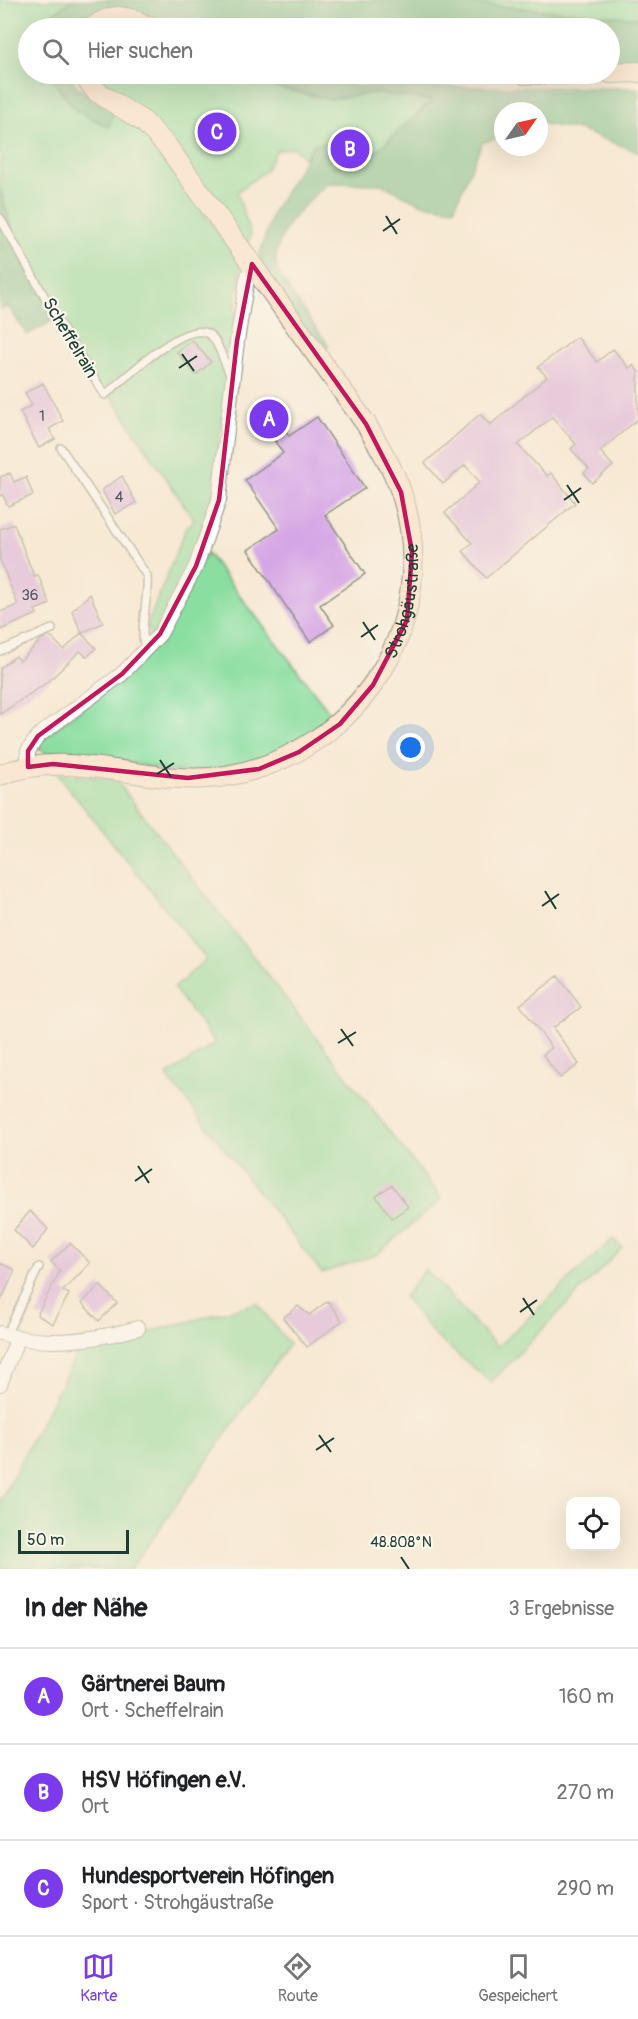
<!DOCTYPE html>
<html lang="de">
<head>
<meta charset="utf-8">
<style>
  body { margin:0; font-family:Pangolin,sans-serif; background:#f6f6f6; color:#202124 }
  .controls { position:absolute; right:18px; bottom:18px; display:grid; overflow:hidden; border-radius:12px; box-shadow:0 6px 24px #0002 }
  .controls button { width:54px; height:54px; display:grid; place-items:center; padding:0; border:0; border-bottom:2px solid #e0e0e0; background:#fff; color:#202124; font:30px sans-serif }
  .compass { position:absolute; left:494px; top:102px; width:54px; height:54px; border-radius:50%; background:#fff; box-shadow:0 6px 24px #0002; rotate:56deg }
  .scale { position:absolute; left:18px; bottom:15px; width:111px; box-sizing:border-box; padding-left:6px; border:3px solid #1f3d34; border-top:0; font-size:16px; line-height:21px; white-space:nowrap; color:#1f3d34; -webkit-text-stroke:4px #fbf7ec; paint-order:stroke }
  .you { position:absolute; left:411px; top:748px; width:21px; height:21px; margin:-15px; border:4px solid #fff; border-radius:50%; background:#1a73e8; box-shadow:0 0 0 9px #1a73e833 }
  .badge { display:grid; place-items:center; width:39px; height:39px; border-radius:50%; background:#7c3aed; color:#fff; font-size:20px; font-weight:700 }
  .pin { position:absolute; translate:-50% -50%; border:3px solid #fff; box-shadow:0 2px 6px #0006 }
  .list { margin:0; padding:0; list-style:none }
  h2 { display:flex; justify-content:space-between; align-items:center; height:78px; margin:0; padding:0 24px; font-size:26px }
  h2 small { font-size:20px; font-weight:400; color:#757577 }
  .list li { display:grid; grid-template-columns:39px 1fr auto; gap:18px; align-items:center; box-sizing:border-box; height:96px; padding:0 24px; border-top:2px solid #e0e0e0 }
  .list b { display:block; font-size:22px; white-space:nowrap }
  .list p { margin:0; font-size:20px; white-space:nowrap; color:#757577 }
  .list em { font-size:20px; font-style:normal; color:#757577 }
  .icon { flex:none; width:33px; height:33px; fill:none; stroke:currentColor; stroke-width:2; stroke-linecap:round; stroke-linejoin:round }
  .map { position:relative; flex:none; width:638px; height:1569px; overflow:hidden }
  .search { position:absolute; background:#fff; box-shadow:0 6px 24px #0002; left:18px; right:18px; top:18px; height:66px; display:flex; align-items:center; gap:15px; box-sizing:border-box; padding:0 21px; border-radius:33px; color:#757577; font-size:22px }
  .sheet { height:366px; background:#fff }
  nav { display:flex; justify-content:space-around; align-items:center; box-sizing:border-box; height:84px; border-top:2px solid #e0e0e0; background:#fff; font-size:16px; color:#757577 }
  nav a { display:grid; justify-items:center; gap:3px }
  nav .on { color:#7c3aed }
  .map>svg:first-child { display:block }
  .green { fill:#8adea0; stroke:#548e6a; stroke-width:1.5 }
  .forest { fill:#6fbd86; stroke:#477d5d; stroke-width:1.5 }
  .building { fill:#d5a6e5 }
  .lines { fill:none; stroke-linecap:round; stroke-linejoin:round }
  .lane-casing { stroke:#8b9384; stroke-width:10 }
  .street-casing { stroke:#8b9384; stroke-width:16 }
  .secondary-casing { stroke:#8b9384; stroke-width:22 }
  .lane { stroke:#fff; stroke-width:7 }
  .street { stroke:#fff; stroke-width:14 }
  .secondary { stroke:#fce5cf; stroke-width:20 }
  .marked { fill:none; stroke:#c2185b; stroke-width:4.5; stroke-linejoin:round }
  .ticks { fill:none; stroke:#1f3d34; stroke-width:2 }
  .labels { text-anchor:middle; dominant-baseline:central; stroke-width:4.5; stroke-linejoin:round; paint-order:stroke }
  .number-label { font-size:15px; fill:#4c5760 }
  .street-label { font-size:18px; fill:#1f3d34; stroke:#fbf7ec }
  .ticks-label { font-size:15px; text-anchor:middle; fill:#1f3d34; stroke:#fbf7ec; stroke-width:4.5; stroke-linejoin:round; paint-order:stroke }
</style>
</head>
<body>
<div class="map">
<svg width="638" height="1569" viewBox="0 0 638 1569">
  <rect width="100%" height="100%" fill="#fbf7ec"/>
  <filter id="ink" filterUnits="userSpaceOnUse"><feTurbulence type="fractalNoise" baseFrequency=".0167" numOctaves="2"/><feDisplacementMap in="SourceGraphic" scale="12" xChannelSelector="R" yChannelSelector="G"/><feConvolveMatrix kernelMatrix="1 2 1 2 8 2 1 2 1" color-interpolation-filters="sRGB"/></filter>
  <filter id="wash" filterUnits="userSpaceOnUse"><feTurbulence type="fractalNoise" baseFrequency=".008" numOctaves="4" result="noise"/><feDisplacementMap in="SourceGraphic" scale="24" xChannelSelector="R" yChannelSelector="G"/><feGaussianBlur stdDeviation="1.35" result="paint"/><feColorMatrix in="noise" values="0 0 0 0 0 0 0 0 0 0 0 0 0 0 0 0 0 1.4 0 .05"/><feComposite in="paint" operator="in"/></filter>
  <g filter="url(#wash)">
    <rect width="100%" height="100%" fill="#f7e9d4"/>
    <path class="green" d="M0 0H72L49 16 50 28H28V74H51L59 89 76 110 108 127 113 112 137 128 153 143 241 265 212 500 180 595 154 635 149 637 148 623 186 528 194 520 111 396 105 395 54 320 19 255 0 188Z
      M428 0H638V18Z
      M91 74H229L241 80 329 99 374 93 433 100 366 161 331 167 328 144H314L304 158 293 147 276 151 265 171 237 192 251 236 246 247Z
      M207 553 335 719 282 752 211 772 166 771 119 760 47 753 39 749 41 740 134 668Z
      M56 773 115 779 442 1199 377 1254 322 1273 167 1076 215 1043 174 988 206 959Z
      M613 1239 622 1248 491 1382 435 1336 404 1297 425 1269 497 1347Z
      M257 1303 289 1344 131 1569H0V1501L82 1344 150 1332Z"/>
    <path class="forest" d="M72 0H428L638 18V64L610 65V28H160C129 4 104 0 75 28H50L49 16Z
      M51 74H69L77 87 113 112 109 127 76 110 59 89Z
      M229 74H324L354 86 638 88V152L579 130 539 123V111H503V136L482 143 454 209 422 204 381 184 328 183C305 204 273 231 276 266 277 276 320 333 329 346L323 352 257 262 273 212 314 144 328 143 332 167 366 161 432 100 374 93 330 99 241 80Z
      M0 188 19 255 54 320 27 335 8 306 0 310Z"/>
    <g id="blocks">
      <path class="building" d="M362 138 365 153 338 159 334 144Z
        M577 337 597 362 613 349 629 368 633 365 638 371V419L600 451 613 466 592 483 584 473 589 469 571 449 576 444 552 417 518 445 547 476 551 473 575 503 486 578 463 551 472 543 445 513 480 482 465 465 443 484 425 463 480 414 490 425 547 377 538 367Z
        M192 340 211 362 196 375 177 352Z
        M43 383 63 421 49 429 55 439 39 448 20 412 32 405 25 393Z
        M266 401 289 436 317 417 365 488 325 515 365 574 320 605 334 625 310 642 248 550 279 529 245 480 283 453 253 409Z
        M10 473 14 482 26 477 33 495 8 506 3 495 0 496V477Z
        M122 476 136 503 115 514 102 490Z
        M14 524 34 576 38 575 50 604 35 610 37 614 0 630V612L18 605 0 560V529Z
        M90 594 103 623 82 633 72 611Z
        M81 633 96 648 87 657 80 651 49 681 0 714V668L16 656 20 661 42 639 50 636 64 650Z
        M558 976 581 1007 553 1028 579 1064 560 1078 543 1055 552 1048 520 1005Z
        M392 1185 408 1207 392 1218 376 1196Z
        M30 1211 48 1229 33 1249 14 1230Z
        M70 1243 90 1263 63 1291 69 1294 53 1324 37 1315 60 1271 51 1262Z
        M0 1263 15 1270 0 1303Z
        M100 1285 117 1303 99 1321 82 1303Z
        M328 1301 342 1321 307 1347 283 1318 298 1306 309 1315Z"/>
    </g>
  </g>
  <g filter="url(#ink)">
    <use href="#blocks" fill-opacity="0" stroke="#8b9384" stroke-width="1.5"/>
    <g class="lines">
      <g class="lane-casing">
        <path id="lane" d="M0 218 67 336 105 395C122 381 188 316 210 335 220 343 224 365 231 376
          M61 448 147 576C149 601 139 626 145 649
          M0 651 52 629
          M6 1335 39 1267"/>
      </g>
      <g class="street-casing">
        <path id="street" d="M28 767V751L38 736 122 674 160 634 196 566 219 500 237 341 247 279 252 264
          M0 1333C43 1347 95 1340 138 1328
          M0 1384 18 1337"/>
      </g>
      <g class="secondary-casing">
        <g id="secondary">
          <path d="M92 28C112 12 129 15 150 28"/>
          <path d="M610 73 638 72"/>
          <path d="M525 74H589"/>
          <path id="s1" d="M0 775C73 746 150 789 225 776 358 754 445 622 401 492 393 468 379 446 366 424L167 146 144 122 96 91 82 74"/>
        </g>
      </g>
      <use href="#lane" class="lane"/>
      <use href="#street" class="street"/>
      <use href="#secondary" class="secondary"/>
    </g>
  </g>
  <path d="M0 0H638V1569H0ZM252 264 366 424 401 492 412 552 407 620 373 685 340 724 299 752 259 769 188 778 53 764 28 767V751L38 736 122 674 160 634 196 566 219 500 237 341Z" fill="#f7e9d4" fill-opacity=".55" fill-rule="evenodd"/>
  <path class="marked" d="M252 264 366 424 401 492 412 552 407 620 373 685 340 724 299 752 259 769 188 778 53 764 28 767V751L38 736 122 674 160 634 196 566 219 500 237 341Z"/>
  <path class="ticks" d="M386 216 397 234M383 231 400 219M182 354 194 371M179 368 197 356M567 485 579 503M564 500 581 488M363 622 375 640M361 637 378 625M160 760 171 777M157 774 174 763M545 891 556 909M542 906 559 894M341 1029 353 1046M338 1043 356 1032M138 1166 149 1183M135 1181 152 1169M523 1298 534 1315M520 1312 537 1300M319 1435 331 1452M316 1450 334 1438M401 1557 409 1569"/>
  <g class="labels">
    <g class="number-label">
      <text x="42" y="416">1</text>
      <text x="119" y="497">4</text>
      <text x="30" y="595">36</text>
    </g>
    <g class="street-label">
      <text transform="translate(70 338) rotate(59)">Scheffelrain</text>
      <text stroke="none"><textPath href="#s1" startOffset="496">Strohgäustraße</textPath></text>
    </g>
  </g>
  <g class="ticks-label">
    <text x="401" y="1547">48.808°N</text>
  </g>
</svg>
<div class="controls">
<button><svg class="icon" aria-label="locate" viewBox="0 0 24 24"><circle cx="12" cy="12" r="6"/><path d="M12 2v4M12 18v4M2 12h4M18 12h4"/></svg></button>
</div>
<svg class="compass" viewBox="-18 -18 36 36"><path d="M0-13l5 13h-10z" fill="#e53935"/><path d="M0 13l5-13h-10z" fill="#757577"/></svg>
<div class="scale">50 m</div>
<div class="you"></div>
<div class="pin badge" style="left:269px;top:419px">A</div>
<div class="pin badge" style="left:350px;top:149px">B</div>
<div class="pin badge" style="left:217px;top:132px">C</div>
<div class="search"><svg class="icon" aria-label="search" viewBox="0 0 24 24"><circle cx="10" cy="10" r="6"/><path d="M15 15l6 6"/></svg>Hier suchen</div>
</div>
<section class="sheet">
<h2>In der Nähe<small>3 Ergebnisse</small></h2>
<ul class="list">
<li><span class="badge">A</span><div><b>Gärtnerei Baum</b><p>Ort · Scheffelrain</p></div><em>160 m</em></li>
<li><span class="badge">B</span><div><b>HSV Höfingen e.V.</b><p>Ort</p></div><em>270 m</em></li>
<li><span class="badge">C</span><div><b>Hundesportverein Höfingen</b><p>Sport · Strohgäustraße</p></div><em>290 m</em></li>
</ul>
</section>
<nav>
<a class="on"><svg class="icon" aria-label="map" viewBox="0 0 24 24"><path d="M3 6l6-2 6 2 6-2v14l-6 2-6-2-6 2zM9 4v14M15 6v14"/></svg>Karte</a>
<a><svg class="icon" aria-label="directions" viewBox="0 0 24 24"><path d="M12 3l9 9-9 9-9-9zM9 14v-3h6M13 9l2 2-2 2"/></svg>Route</a>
<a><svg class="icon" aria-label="saved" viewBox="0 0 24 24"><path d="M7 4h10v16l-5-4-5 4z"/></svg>Gespeichert</a>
</nav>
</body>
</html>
